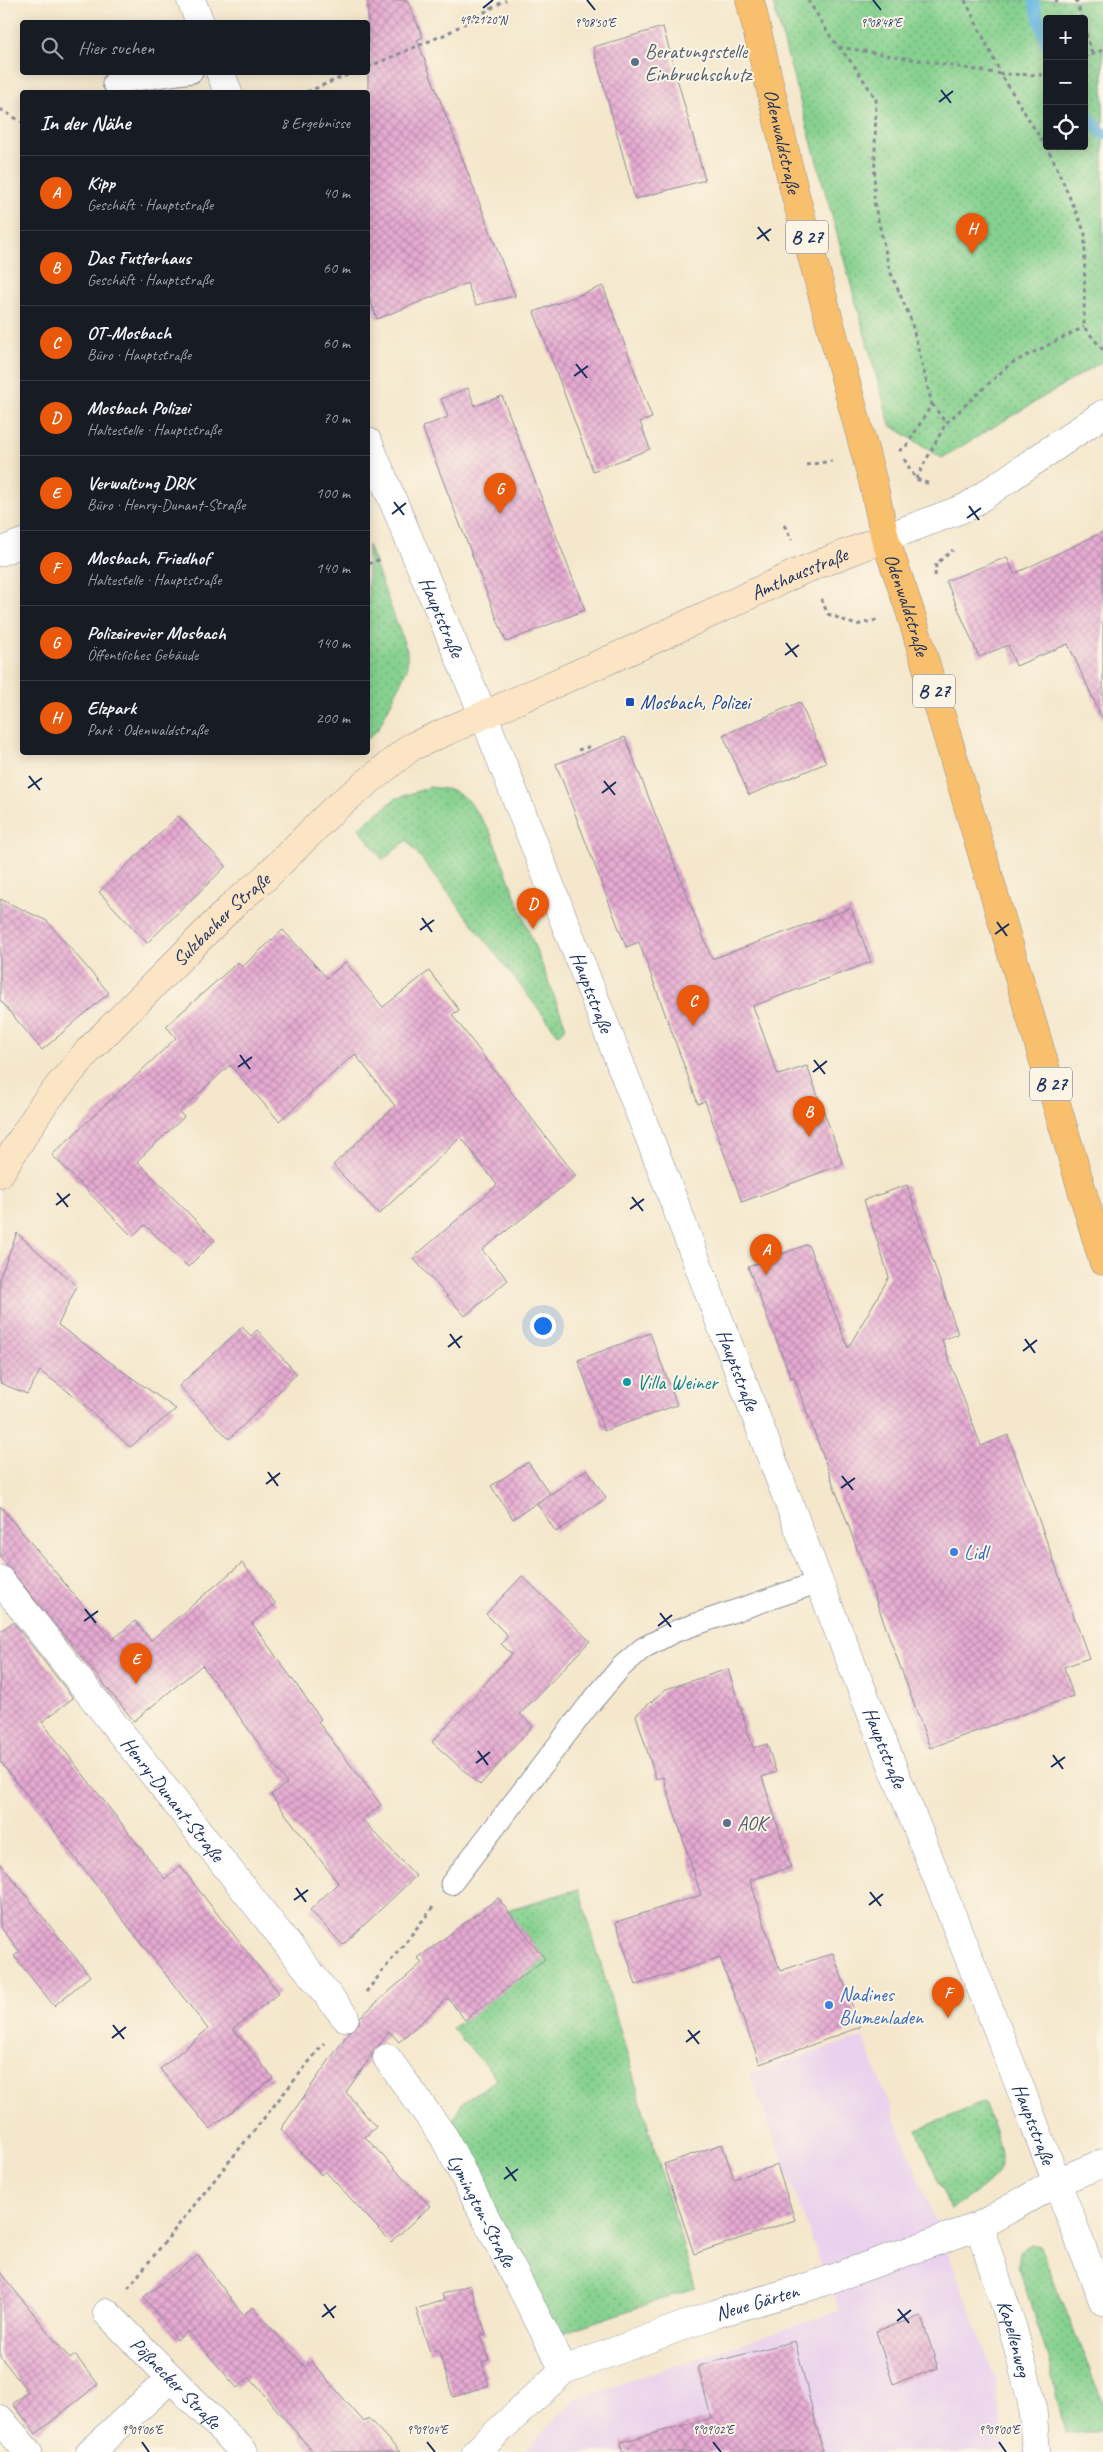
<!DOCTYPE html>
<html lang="de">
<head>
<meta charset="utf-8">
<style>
  body { margin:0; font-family:Caveat,sans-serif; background:#242831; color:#f1f3f6 }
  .controls { position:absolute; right:15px; top:15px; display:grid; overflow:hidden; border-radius:5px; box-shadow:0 2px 12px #0003 }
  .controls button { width:45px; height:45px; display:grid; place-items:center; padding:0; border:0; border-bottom:1px solid #363941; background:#171b24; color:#f1f3f6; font:25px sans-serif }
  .you { position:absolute; left:542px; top:1325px; width:18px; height:18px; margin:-12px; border:4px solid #fff; border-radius:50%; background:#1a73e8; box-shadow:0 0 0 8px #1a73e833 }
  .badge { display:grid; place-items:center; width:32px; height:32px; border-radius:50%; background:#ea580c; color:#fff; font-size:16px; font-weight:700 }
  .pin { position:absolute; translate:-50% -41px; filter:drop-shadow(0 1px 2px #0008) }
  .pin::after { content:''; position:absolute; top:26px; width:18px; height:15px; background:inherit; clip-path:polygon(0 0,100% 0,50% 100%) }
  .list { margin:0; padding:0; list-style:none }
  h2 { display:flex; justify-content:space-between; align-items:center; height:65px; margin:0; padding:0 20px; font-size:21px }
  h2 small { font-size:16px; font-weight:400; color:#9ea1a6 }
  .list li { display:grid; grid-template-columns:32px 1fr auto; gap:15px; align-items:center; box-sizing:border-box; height:75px; padding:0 20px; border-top:1px solid #363941 }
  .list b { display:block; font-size:19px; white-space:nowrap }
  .list p { margin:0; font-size:16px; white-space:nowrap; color:#9ea1a6 }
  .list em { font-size:16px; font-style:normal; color:#9ea1a6 }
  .icon { flex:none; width:28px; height:28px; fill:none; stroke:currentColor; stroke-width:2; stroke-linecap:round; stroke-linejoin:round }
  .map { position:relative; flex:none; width:1103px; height:2452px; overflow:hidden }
  .search { position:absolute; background:#171b24; box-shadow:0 2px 12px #0003; left:20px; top:20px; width:350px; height:55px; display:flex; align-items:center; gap:12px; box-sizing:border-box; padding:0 18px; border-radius:5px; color:#9ea1a6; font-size:19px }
  .panel { position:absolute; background:#171b24; box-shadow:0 2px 12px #0003; left:20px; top:90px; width:350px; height:665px; border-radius:5px }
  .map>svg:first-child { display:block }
  .built { fill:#ead1ed }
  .grass { fill:url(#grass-dots); stroke:#508076; fill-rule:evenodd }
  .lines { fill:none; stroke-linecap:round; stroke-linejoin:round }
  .stream { stroke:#67b8e2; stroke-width:11 }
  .building { fill:url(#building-cross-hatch) }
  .service-casing { stroke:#888b95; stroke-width:23 }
  .minor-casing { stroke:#888b95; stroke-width:29 }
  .tertiary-casing { stroke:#888b95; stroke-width:29 }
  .secondary-casing { stroke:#888b95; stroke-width:29 }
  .primary-casing { stroke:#888b95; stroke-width:29 }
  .path { stroke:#888b95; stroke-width:3; stroke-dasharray:4 4; stroke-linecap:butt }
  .service { stroke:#fff; stroke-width:21 }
  .minor { stroke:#fff; stroke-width:28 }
  .tertiary { stroke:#fff; stroke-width:28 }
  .secondary { stroke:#fce5c4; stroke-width:28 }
  .primary { stroke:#f8bf6c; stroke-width:28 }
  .ticks { fill:none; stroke:#1b2f5e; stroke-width:2 }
  .service-dot { fill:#5c6f8a; stroke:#fcf5e5; stroke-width:2 }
  .transit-dot { fill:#1a4fb4; stroke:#fcf5e5; stroke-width:2 }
  .culture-dot { fill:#0f9aa8; stroke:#fcf5e5; stroke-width:2 }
  .shop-dot { fill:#3f7fe0; stroke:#fcf5e5; stroke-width:2 }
  .labels { text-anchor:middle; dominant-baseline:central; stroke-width:4; stroke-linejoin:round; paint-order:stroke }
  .shield { fill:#fcf5e5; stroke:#5e6a86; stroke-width:1 }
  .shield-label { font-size:19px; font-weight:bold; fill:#1b2f5e }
  .service-label { font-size:20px; fill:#4e5e75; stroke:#fcf5e5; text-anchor:start }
  .street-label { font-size:20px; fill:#1b2f5e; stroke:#fcf5e5 }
  .transit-label { font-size:20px; fill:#164399; stroke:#fcf5e5; text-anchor:start }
  .culture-label { font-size:20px; fill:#0d838f; stroke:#fcf5e5; text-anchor:start }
  .shop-label { font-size:20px; fill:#366cbe; stroke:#fcf5e5; text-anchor:start }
  .ticks-label { font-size:12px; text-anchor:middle; fill:#1b2f5e; stroke:#fcf5e5; stroke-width:4; stroke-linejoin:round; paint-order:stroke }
</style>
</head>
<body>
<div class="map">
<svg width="1103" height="2452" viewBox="0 0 1103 2452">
  <defs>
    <pattern id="grass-dots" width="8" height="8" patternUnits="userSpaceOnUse" patternTransform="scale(1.25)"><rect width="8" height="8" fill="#86d18f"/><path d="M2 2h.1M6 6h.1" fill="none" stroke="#6daa78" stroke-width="1.8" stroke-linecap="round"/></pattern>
    <pattern id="building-cross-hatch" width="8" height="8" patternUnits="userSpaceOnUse" patternTransform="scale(1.25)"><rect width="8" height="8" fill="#e7aad2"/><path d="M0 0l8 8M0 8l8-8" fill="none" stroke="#ba8bae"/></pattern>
  </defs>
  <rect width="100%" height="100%" fill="#fcf5e5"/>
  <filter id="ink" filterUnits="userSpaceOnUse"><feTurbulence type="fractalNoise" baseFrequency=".02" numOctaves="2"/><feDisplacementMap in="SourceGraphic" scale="10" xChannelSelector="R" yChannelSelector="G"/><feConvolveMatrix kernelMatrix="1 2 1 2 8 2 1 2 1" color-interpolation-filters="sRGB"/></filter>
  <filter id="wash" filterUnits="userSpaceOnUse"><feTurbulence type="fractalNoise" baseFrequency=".0096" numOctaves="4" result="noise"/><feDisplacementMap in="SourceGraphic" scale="20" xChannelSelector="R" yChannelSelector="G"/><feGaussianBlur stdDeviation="1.12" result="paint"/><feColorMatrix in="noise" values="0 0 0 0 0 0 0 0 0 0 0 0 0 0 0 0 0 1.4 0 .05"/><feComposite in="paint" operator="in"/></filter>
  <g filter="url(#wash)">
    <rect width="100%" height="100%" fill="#f4e7cc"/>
    <path class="built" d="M863 2037 955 2270 996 2381 1005 2452H524L575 2399 839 2311 749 2073Z"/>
    <path class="grass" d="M772 0H1103V361L942 458 890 425ZM1047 19H1084V146H1047Z
      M368 545 407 651V668L396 693 378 729 368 739Z
      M430 787 452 790 468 800 490 831 566 1027 558 1034 407 840 383 860 359 828 395 799Z
      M579 1889 695 2288 547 2338 444 2137 462 2103 498 2079 452 2028 544 1959 507 1910Z
      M984 2102C1009 2167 1013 2172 950 2209L917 2130Z
      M1031 2244 1040 2246 1103 2403V2430L1065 2433 1048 2358 1018 2265 1020 2251Z"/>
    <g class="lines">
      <path class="stream" d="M1033 0 1047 46
        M1084 111 1103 134"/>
    </g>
    <g id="blocks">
      <path class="building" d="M368 0H407L423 37 417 40 515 296 476 305 467 283 377 319 368 294Z
        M663 27 705 180 635 199 593 47Z
        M603 286 652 418 640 422 650 449 593 471 534 312Z
        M468 388 475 406 502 396 585 610 506 642 422 427 448 417 441 399Z
        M1103 532V720L1068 644 1016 666 1008 645 979 657 946 581 1007 557 1014 574Z
        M800 702 826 763 749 795 723 735Z
        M625 737 712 959 851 908 871 962 753 1006 778 1075 807 1066 843 1164 742 1202 705 1101 698 1104 639 942 626 947 556 764Z
        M178 816 226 866 147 943 99 892Z
        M0 899 47 921 109 993 42 1050 0 1000Z
        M283 930 327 978 345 962 383 1007 429 971 459 1010 452 1015 576 1176 482 1250 508 1280 465 1316 413 1258 497 1185 461 1137 379 1214 333 1165 395 1106 355 1054 279 1121 230 1065 179 1112 184 1117 137 1161 215 1240 188 1267 145 1225 132 1236 52 1155 176 1038 166 1026 238 962 242 967Z
        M907 1185 958 1334 942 1340 981 1446 1008 1435 1089 1658 1064 1667 1073 1696 930 1748 794 1377 791 1378 748 1267 808 1244 848 1348 889 1277 864 1200Z
        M17 1233 77 1286 58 1325 176 1409 130 1447 73 1395 40 1371 27 1394 0 1383V1277Z
        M242 1327 251 1336 257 1330 297 1374 229 1439 179 1386Z
        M650 1333 677 1405 604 1431 578 1360Z
        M528 1462 550 1494 513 1519 491 1486Z
        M587 1469 606 1498 556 1532 537 1504Z
        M0 1506 112 1640 135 1621 151 1640 242 1563 276 1604 252 1623 321 1719 318 1722 381 1805 362 1819 416 1876 343 1945 310 1910 338 1883 271 1795 287 1783 202 1665 134 1721 0 1557Z
        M522 1576 590 1641 520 1714 533 1726 480 1785 432 1742 512 1654 501 1644 508 1636 486 1614Z
        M13 1622 73 1698 42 1722 165 1879 180 1866 279 1993 233 2029 273 2078 210 2129 160 2069 208 2029 0 1761V1632Z
        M728 1669 753 1748 767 1744 776 1772 762 1777 791 1867 750 1880 780 1971 833 1953 860 2027 760 2064 720 1958 636 1985 616 1922 701 1895 663 1777 656 1779 636 1715 666 1689Z
        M0 1863 90 1976 54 2006 14 1956 20 1952 0 1926Z
        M498 1898 545 1959 465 2020 448 1998 399 2042 389 2031 346 2092 376 2127 365 2137 430 2206 391 2242 325 2171 321 2175 281 2129 349 2032 359 2023 360 2017 422 1963 418 1958Z
        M722 2144 734 2179 777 2165 795 2220 694 2254 664 2164Z
        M198 2255 243 2315 253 2307 305 2367 311 2361 364 2422 368 2418 400 2452H313L249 2377 237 2388 188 2331 177 2340 144 2297Z
        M0 2272 70 2359 75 2355 98 2384 36 2434 13 2404 28 2392 0 2356Z
        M470 2285 486 2334 481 2335 489 2360 482 2362 489 2385 453 2397 438 2349 430 2352 416 2309 444 2300 442 2294Z
        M921 2316 938 2368 893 2384 876 2331Z
        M795 2341 823 2452H622L621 2442 711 2418 698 2366Z"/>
    </g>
  </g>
  <g filter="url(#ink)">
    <use href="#blocks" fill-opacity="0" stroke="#888b95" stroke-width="1"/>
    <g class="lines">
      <g class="service-casing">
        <path id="service" d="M113 83 192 72
          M451 1884 588 1706 621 1667 643 1648 676 1631 819 1582"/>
      </g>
      <g class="minor-casing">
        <g id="minor">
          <path d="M885 538 967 507 1103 414"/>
          <path d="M0 552 22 543"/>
          <path id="s1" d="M0 1580 345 2017"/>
          <path id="s2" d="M387 2058 444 2137 564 2370"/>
          <path id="s3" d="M979 2226 1013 2329 1032 2403 1036 2452"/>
          <path id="s4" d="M107 2313 244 2452"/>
          <path d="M0 2419 28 2452"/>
          <path d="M90 2452 171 2378"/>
          <path id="s5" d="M476 2452 564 2370 715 2314 811 2286 979 2226 1057 2182"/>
        </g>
      </g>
      <g class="tertiary-casing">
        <g id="tertiary">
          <path d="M191 0 200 22"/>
          <path d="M220 72 228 92"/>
          <path id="s6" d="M368 442 483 714 660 1165 819 1582 1000 2036 1103 2301"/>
          <path d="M1057 2182 1103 2163"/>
        </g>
      </g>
      <g class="secondary-casing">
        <g id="secondary">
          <path id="s7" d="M0 1173 43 1105 88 1051 234 904 265 878 334 809 411 747 638 647 799 572 885 538"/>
        </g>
      </g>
      <g class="primary-casing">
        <g id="primary">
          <path id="s8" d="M750 0 794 190 873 482 885 538 910 611 1103 1261"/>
        </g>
      </g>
      <path class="path" d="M808 0 832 39 853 64 876 99 874 202 890 271 911 320 932 404 907 445 899 451
        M965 0 1001 74 1047 75
        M1076 0 1082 19
        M1055 2 1058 0
        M1084 26 1092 54
        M839 47 1001 74 1053 159 1085 233 1084 327 1103 350
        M1084 58 1103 50
        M368 67 446 34 506 0
        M307 92 354 72
        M0 109 22 122
        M932 404 946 423
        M904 459 916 479 930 484
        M806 465 832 461
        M916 479 946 423 1010 364 1084 327
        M784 525 792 540
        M368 564 381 559
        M935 576 936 564 953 550
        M821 599 828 614 856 625 877 620
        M578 750 588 747 589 750
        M366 1992 434 1906
        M128 2288 324 2043"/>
      <use href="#service" class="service"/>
      <use href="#minor" class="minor"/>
      <use href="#tertiary" class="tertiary"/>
      <use href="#secondary" class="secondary"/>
      <use href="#primary" class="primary"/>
    </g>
  </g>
  <path class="ticks" d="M587 0 595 10M873 0 881 10M483 8 493 0M941 90 951 103M939 102 953 91M758 227 769 241M757 239 771 229M576 364 587 378M574 376 588 366M394 502 404 515M969 506 979 520M392 514 406 503M967 518 981 508M786 643 797 657M785 655 799 645M29 776 40 790M604 781 615 795M28 788 42 778M602 793 616 782M422 918 432 932M997 922 1007 936M420 930 434 920M995 934 1009 924M240 1055 250 1069M814 1060 825 1074M238 1067 252 1057M813 1072 827 1061M57 1193 68 1207M632 1197 643 1211M56 1205 70 1194M630 1209 644 1199M450 1334 460 1348M1025 1339 1035 1353M448 1347 462 1336M1023 1351 1037 1340M268 1472 278 1486M842 1476 853 1490M266 1484 280 1473M841 1488 855 1478M85 1609 96 1623M660 1613 671 1627M84 1621 98 1611M658 1626 672 1615M478 1751 488 1765M1053 1755 1063 1769M476 1763 490 1752M1051 1767 1065 1757M296 1888 306 1902M870 1892 881 1906M294 1900 308 1890M869 1905 883 1894M113 2025 124 2039M688 2030 699 2044M112 2038 126 2027M686 2042 700 2031M506 2167 516 2181M504 2179 518 2169M324 2304 334 2318M898 2309 909 2323M322 2317 336 2306M897 2321 911 2310M142 2442 149 2452M427 2442 435 2452M713 2442 721 2452M999 2442 1006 2452"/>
  <g class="service-dot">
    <circle cx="635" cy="62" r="5"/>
    <circle cx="727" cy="1823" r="5"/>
  </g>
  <rect class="transit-dot" x="625" y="697" width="10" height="10" rx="2.5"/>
  <circle class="culture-dot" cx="627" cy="1382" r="5"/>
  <g class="shop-dot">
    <circle cx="954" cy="1552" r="5"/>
    <circle cx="829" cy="2005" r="5"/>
  </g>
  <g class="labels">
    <g class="shield">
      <rect x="786" y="220.5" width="42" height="33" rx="4"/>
      <rect x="913" y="674.5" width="42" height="33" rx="4"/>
      <rect x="1030" y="1067.5" width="42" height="33" rx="4"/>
    </g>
    <g class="shield-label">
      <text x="807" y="237">B 27</text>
      <text x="934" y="691">B 27</text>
      <text x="1051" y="1084">B 27</text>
    </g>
    <g class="service-label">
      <text x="645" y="51">Beratungsstelle<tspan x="645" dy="23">Einbruchschutz</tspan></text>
      <text x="737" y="1823">AOK</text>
    </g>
    <g class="street-label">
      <text stroke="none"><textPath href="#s8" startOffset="145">Odenwaldstraße</textPath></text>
      <text stroke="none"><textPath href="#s7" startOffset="1020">Amthausstraße</textPath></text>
      <text stroke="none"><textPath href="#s8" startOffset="625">Odenwaldstraße</textPath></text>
      <text stroke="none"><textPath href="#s6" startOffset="190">Hauptstraße</textPath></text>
      <text stroke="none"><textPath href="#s7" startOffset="338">Sulzbacher Straße</textPath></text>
      <text stroke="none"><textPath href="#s6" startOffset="594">Hauptstraße</textPath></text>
      <text stroke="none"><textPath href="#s6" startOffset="999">Hauptstraße</textPath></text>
      <text stroke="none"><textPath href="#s6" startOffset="1404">Hauptstraße</textPath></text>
      <text stroke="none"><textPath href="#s1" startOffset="279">Henry-Dunant-Straße</textPath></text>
      <text stroke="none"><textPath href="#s6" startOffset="1809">Hauptstraße</textPath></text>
      <text stroke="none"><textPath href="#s2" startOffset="180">Lymington-Straße</textPath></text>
      <text stroke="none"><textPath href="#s5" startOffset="325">Neue Gärten</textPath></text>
      <text stroke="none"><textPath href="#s3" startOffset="118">Kapellenweg</textPath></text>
      <text stroke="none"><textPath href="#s4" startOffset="98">Pößnecker Straße</textPath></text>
    </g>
    <g class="transit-label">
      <text x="640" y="702">Mosbach, Polizei</text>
    </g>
    <g class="culture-label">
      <text x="637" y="1382">Villa Weiner</text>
    </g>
    <g class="shop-label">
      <text x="964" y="1552">Lidl</text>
      <text x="839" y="1994">Nadines<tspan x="839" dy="23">Blumenladen</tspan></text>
    </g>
  </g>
  <g class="ticks-label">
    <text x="483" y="24">49°21'20"N</text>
    <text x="595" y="27">9°08'50"E</text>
    <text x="881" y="27">9°08'48"E</text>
    <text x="142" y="2434">9°09'06"E</text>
    <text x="427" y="2434">9°09'04"E</text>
    <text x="713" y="2434">9°09'02"E</text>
    <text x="999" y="2434">9°09'00"E</text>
  </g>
</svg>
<div class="controls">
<button>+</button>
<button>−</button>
<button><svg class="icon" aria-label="locate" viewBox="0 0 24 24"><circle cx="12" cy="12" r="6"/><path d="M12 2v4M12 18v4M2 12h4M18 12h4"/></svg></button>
</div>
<div class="you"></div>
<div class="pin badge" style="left:766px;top:1275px">A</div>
<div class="pin badge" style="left:809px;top:1137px">B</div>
<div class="pin badge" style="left:693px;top:1026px">C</div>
<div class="pin badge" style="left:533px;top:929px">D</div>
<div class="pin badge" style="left:136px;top:1684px">E</div>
<div class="pin badge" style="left:948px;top:2018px">F</div>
<div class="pin badge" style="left:500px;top:514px">G</div>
<div class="pin badge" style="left:972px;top:254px">H</div>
<div class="search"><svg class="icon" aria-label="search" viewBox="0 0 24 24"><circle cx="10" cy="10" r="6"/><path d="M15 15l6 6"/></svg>Hier suchen</div>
<section class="panel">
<h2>In der Nähe<small>8 Ergebnisse</small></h2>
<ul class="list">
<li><span class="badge">A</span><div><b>Kipp</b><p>Geschäft · Hauptstraße</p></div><em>40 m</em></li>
<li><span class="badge">B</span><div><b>Das Futterhaus</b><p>Geschäft · Hauptstraße</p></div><em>60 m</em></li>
<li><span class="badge">C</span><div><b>OT-Mosbach</b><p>Büro · Hauptstraße</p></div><em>60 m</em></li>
<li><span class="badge">D</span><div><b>Mosbach Polizei</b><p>Haltestelle · Hauptstraße</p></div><em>70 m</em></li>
<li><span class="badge">E</span><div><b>Verwaltung DRK</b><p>Büro · Henry-Dunant-Straße</p></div><em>100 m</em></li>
<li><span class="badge">F</span><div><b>Mosbach, Friedhof</b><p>Haltestelle · Hauptstraße</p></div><em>140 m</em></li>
<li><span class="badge">G</span><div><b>Polizeirevier Mosbach</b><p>Öffentliches Gebäude</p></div><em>140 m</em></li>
<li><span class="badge">H</span><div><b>Elzpark</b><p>Park · Odenwaldstraße</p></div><em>200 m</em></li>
</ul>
</section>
</div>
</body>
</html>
